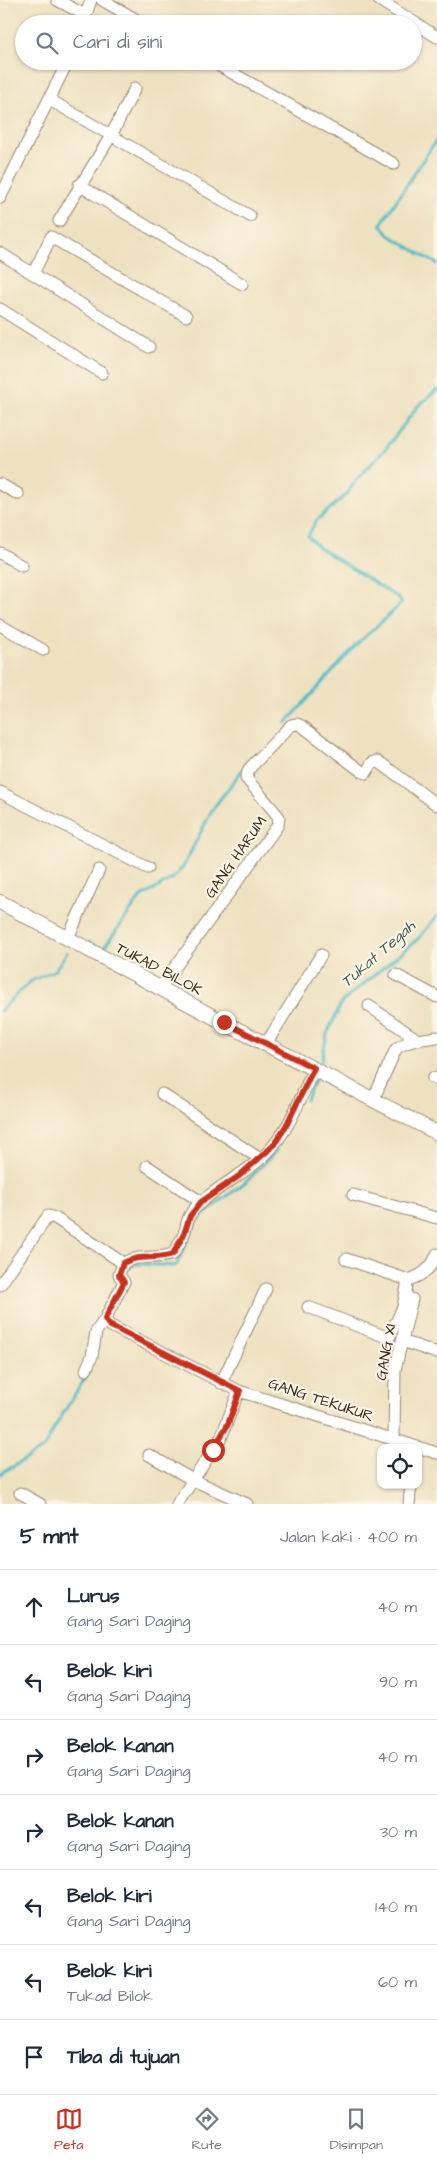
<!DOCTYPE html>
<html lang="id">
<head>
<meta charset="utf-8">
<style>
  body { margin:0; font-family:"Architects Daughter",sans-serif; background:#f2f2f3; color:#1f2937 }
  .controls { position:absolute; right:15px; bottom:15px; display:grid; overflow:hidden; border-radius:10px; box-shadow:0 1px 4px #0004 }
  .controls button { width:45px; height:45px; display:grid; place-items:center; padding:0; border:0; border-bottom:1px solid #e0e1e3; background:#fff; color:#1f2937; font:25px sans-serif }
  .stop { position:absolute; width:15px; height:15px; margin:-11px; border:4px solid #c8321e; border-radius:50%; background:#fff }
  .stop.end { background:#c8321e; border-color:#fff; box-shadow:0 1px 5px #0008 }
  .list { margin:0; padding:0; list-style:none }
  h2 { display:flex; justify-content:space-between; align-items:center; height:65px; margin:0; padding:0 20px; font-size:21px }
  h2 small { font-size:16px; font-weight:400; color:#747a83 }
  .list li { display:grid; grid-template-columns:32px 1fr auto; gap:15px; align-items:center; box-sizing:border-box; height:75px; padding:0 20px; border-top:1px solid #e0e1e3 }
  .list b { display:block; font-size:19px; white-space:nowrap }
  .list p { margin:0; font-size:16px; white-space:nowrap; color:#747a83 }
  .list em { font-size:16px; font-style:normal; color:#747a83 }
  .icon { flex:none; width:28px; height:28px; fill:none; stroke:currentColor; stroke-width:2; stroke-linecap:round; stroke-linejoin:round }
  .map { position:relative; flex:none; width:437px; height:1504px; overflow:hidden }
  .search { position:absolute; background:#fff; box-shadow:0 1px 4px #0004; left:15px; right:15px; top:15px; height:55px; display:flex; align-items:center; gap:12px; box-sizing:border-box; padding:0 18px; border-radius:28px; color:#747a83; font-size:19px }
  .sheet { height:590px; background:#fff }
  nav { display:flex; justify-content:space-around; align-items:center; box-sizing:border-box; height:70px; border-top:1px solid #e0e1e3; background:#fff; font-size:14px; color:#747a83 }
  nav a { display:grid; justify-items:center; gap:2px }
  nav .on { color:#c8321e }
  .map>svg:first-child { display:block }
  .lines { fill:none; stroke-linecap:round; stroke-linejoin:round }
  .stream { stroke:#4dbac7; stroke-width:3 }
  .minor-casing { stroke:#94866f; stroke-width:13 }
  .tertiary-casing { stroke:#94866f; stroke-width:16 }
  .minor { stroke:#fff; stroke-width:11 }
  .tertiary { stroke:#fff; stroke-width:14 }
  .route { stroke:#c8321e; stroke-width:6 }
  .labels { text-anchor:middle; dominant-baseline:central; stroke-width:4.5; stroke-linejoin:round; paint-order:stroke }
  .street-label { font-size:15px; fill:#3b2a1e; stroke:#fcf5e5 }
  .water-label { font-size:16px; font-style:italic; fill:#415c59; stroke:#fcf5e5 }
</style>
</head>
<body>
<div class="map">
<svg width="437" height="1504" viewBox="0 0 437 1504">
  <rect width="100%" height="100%" fill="#fcf5e5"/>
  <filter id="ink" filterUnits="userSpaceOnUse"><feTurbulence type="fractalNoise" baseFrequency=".02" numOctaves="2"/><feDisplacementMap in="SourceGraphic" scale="10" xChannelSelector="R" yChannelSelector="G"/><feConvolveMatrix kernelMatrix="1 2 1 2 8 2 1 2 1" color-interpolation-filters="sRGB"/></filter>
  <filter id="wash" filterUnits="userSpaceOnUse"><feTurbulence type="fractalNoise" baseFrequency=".0096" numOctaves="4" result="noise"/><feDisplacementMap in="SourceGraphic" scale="20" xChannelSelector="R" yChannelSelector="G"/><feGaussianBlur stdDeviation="1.12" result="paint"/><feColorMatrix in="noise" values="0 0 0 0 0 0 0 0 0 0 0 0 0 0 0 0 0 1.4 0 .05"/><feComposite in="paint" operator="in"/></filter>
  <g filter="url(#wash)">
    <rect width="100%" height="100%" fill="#eee1c0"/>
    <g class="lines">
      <path class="stream" d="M437 139 381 224 389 235 437 264
        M286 723 357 644 402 603 397 597 318 547 308 536 316 521 347 494 356 480 387 447 418 406 437 390
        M88 942 103 949 140 898 172 879 183 867 212 810 246 765
        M0 1011 31 981 55 970 67 952
        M320 1067 327 1034 342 1002 419 938 437 916
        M306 1099 317 1075
        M126 1270 136 1264 175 1266 177 1264 190 1234 199 1218 248 1180 277 1150
        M0 1474 44 1448 57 1423 89 1372"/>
    </g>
  </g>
  <g filter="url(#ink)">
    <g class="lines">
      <g class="minor-casing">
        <path id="minor" d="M57 0 85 15
          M102 0 144 24
          M379 0 437 37
          M83 24 91 0
          M211 61 394 164
          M50 100 250 216
          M79 185 242 284
          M0 198 68 61
          M59 221 112 134 135 88
          M0 253 149 347
          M33 274 51 237 186 316
          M0 309 102 373
          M0 484 18 494
          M0 553 22 566
          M0 625 43 650
          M0 792 148 868
          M68 938 99 870
          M396 975 437 997
          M160 988 278 825 279 817 246 778 249 769 291 725 297 724 302 726 361 771 366 773 372 763 377 761 382 764 437 805
          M369 1006 418 1040
          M266 1044 321 955
          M433 1078 437 1080
          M162 1094 260 1159
          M373 1100 396 1049C407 1040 424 1039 437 1037
          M147 1166 201 1202
          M353 1195 437 1218
          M346 1259 408 1280
          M0 1285 48 1216 55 1218 123 1263
          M308 1307 389 1338 403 1307 408 1280C422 1276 432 1268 437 1254
          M105 1319 109 1325 239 1391 414 1446V1448
          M402 1341 437 1353
          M86 1370 92 1356 96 1332 105 1319 124 1282 119 1275 123 1263C139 1254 156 1260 173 1254 177 1247 181 1241 184 1234 186 1228 187 1221 190 1215 203 1193 247 1174 267 1153 289 1130 301 1097 314 1069
          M221 1383 266 1289
          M394 1440 395 1370 412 1299
          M414 1446 437 1453
          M149 1455 193 1480 247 1504
          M20 1493 40 1504
          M177 1504 221 1438 239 1391
          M409 1504 411 1485"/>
      </g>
      <g class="tertiary-casing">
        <path id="tertiary" d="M0 902 223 1022 437 1133"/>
      </g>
      <use href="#minor" class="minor"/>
      <use href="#tertiary" class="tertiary"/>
    </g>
  </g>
  <g class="lines" filter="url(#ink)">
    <path class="route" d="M213 1450 228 1424 240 1391 109 1325 105 1319 124 1282 119 1275 123 1263C139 1254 156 1260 173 1254L184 1234 190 1216 201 1202 239 1176 273 1146 286 1126 314 1068 224 1022"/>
  </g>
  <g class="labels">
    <g class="street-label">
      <text transform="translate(236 857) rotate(-55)">GANG HARUM</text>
      <text transform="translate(159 969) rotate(28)">TUKAD BILOK</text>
      <text transform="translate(386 1352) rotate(-80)">GANG XI</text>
      <text transform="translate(321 1400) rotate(18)">GANG TEKUKUR</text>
    </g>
    <g class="water-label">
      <text transform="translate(378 954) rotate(-41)">Tukat Tegah</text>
    </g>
  </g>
</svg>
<div class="controls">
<button><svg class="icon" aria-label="locate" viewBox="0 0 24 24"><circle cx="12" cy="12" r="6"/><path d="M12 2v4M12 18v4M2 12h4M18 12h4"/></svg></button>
</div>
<div class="stop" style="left:213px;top:1450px"></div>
<div class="stop end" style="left:224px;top:1022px"></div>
<div class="search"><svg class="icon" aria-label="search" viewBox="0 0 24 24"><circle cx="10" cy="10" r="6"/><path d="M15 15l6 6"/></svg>Cari di sini</div>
</div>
<section class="sheet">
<h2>5 mnt<small>Jalan kaki · 400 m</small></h2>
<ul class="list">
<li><svg class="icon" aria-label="ahead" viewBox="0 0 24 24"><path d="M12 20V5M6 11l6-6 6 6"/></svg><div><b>Lurus</b><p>Gang Sari Daging</p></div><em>40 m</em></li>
<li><svg class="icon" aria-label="left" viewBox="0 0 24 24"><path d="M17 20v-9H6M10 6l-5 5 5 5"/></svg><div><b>Belok kiri</b><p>Gang Sari Daging</p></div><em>90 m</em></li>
<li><svg class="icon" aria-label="right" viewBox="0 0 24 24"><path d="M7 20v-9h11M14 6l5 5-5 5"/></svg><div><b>Belok kanan</b><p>Gang Sari Daging</p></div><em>40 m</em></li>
<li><svg class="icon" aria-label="right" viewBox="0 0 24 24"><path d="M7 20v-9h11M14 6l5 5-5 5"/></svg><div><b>Belok kanan</b><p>Gang Sari Daging</p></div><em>30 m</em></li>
<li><svg class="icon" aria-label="left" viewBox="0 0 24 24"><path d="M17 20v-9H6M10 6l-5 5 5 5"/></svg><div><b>Belok kiri</b><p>Gang Sari Daging</p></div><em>140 m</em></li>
<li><svg class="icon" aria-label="left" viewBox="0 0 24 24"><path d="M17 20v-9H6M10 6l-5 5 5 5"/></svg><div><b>Belok kiri</b><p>Tukad Bilok</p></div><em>60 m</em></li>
<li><svg class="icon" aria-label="arrive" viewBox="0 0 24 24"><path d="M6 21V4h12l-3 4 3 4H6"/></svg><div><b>Tiba di tujuan</b></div></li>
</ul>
</section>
<nav>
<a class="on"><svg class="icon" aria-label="map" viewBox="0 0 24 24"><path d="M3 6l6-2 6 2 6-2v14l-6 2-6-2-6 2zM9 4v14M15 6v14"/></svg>Peta</a>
<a><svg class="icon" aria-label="directions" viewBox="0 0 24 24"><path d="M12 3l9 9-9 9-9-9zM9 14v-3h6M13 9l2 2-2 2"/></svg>Rute</a>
<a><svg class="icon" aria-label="saved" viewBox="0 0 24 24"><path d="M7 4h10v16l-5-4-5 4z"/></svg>Disimpan</a>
</nav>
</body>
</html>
